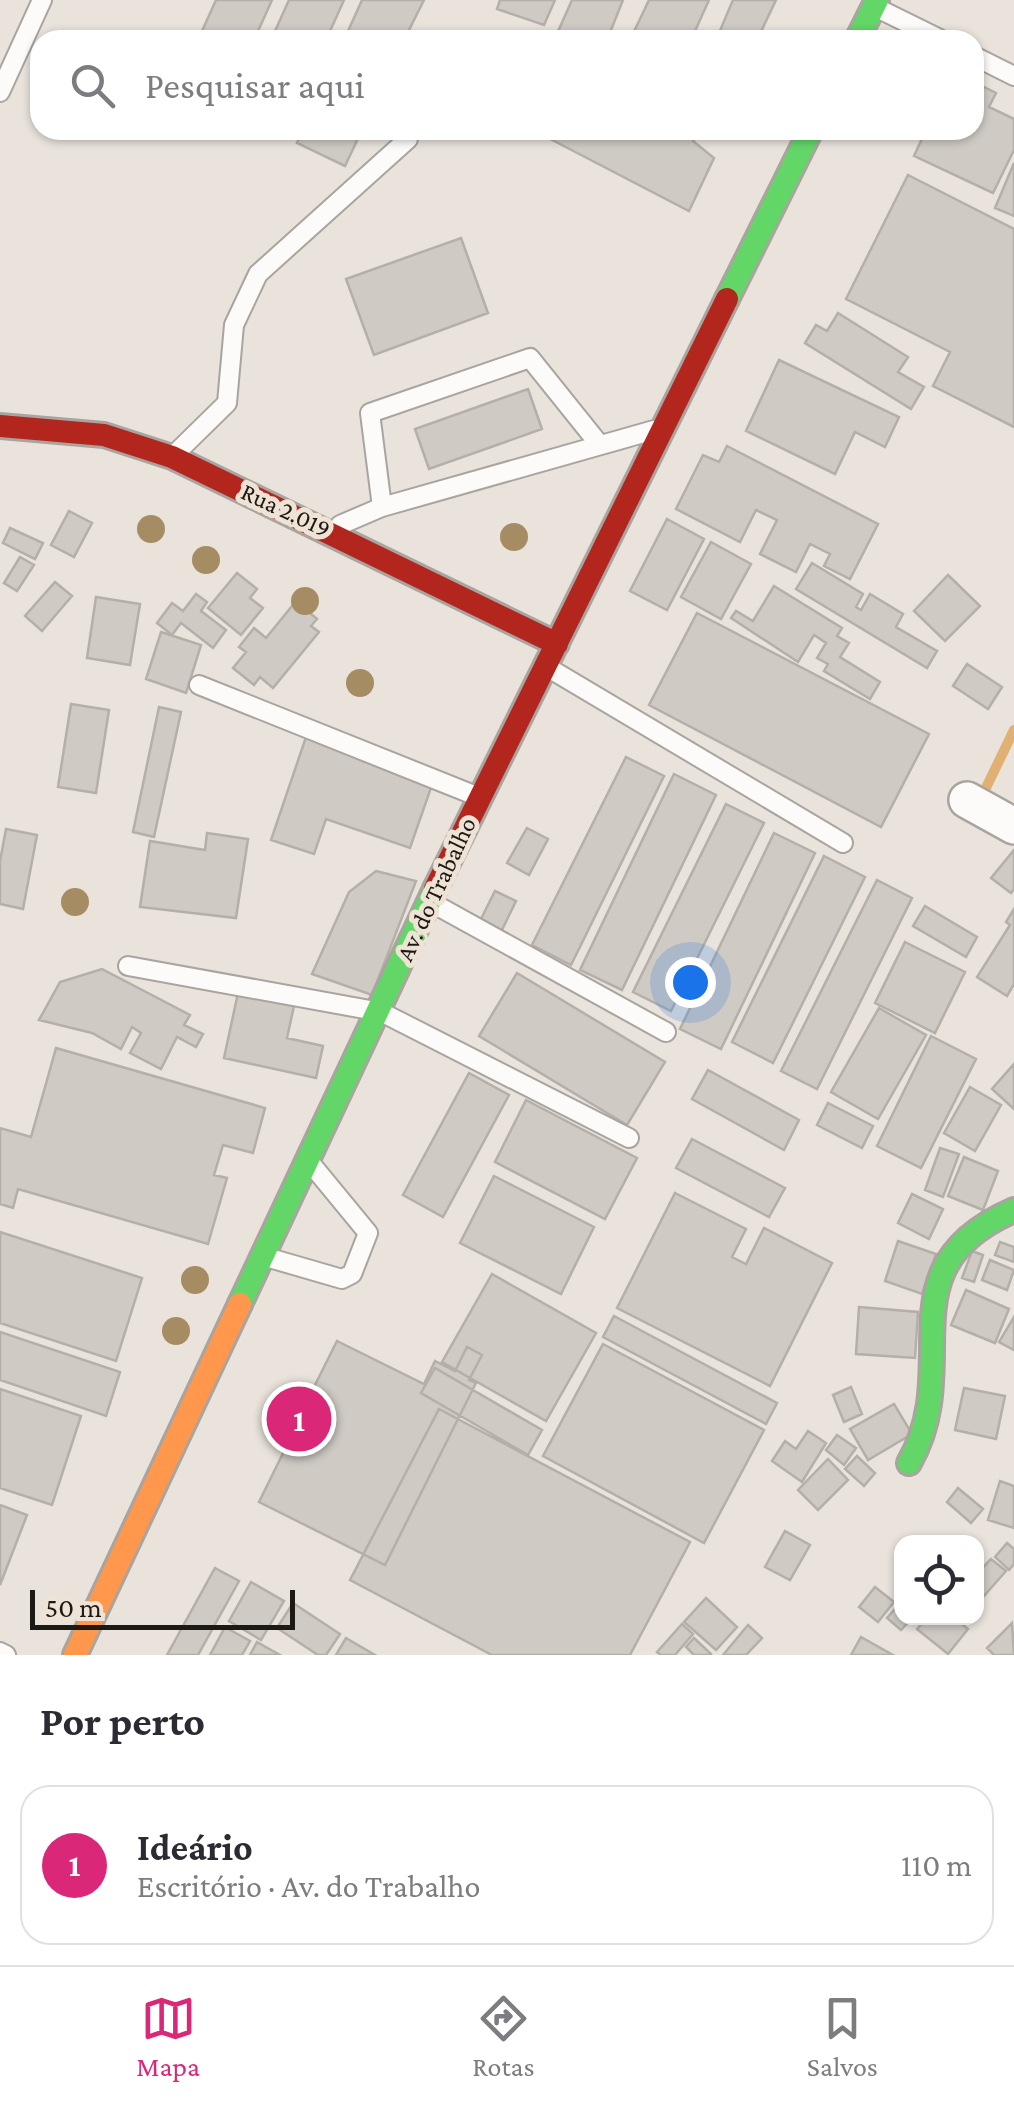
<!DOCTYPE html>
<html lang="pt">
<head>
<meta charset="utf-8">
<style>
  body { margin:0; font-family:"Crimson Pro",serif; background:#f7f7f7; color:#2b2b33 }
  .controls { position:absolute; right:30px; bottom:30px; display:grid; overflow:hidden; border-radius:20px; box-shadow:0 2px 8px #0004 }
  .controls button { width:90px; height:90px; display:grid; place-items:center; padding:0; border:0; border-bottom:2px solid #e1e1e2; background:#fff; color:#2b2b33; font:50px sans-serif }
  .scale { position:absolute; left:30px; bottom:25px; width:265px; box-sizing:border-box; padding-left:10px; border:5px solid #1d1914; border-top:0; font-size:28px; line-height:35px; white-space:nowrap; color:#1d1914; -webkit-text-stroke:8px #efe3d6; paint-order:stroke }
  .you { position:absolute; left:690px; top:982px; width:35px; height:35px; margin:-25px; border:8px solid #fff; border-radius:50%; background:#1a73e8; box-shadow:0 0 0 15px #1a73e833 }
  .badge { display:grid; place-items:center; width:65px; height:65px; border-radius:50%; background:#db2777; color:#fff; font-size:32px; font-weight:700 }
  .pin { position:absolute; translate:-50% -50%; border:5px solid #fff; box-shadow:0 2px 10px #0006 }
  .list { margin:0; padding:0; list-style:none }
  h2 { display:flex; justify-content:space-between; align-items:center; height:130px; margin:0; padding:0 40px; font-size:42px }
  h2 small { font-size:32px; font-weight:400; color:#7c7c81 }
  .list li { display:grid; grid-template-columns:65px 1fr auto; gap:30px; align-items:center; box-sizing:border-box; height:160px; margin:0 20px 20px; padding:0 20px; border:2px solid #e1e1e2; border-radius:30px }
  .list b { display:block; font-size:38px; white-space:nowrap }
  .list p { margin:0; font-size:32px; white-space:nowrap; color:#7c7c81 }
  .list em { font-size:32px; font-style:normal; color:#7c7c81 }
  .icon { flex:none; width:55px; height:55px; fill:none; stroke:currentColor; stroke-width:2; stroke-linecap:round; stroke-linejoin:round }
  .map { position:relative; flex:none; width:1014px; height:1655px; overflow:hidden }
  .search { position:absolute; background:#fff; box-shadow:0 2px 8px #0004; left:30px; right:30px; top:30px; height:110px; display:flex; align-items:center; gap:25px; box-sizing:border-box; padding:0 35px; border-radius:30px; color:#7c7c81; font-size:38px }
  .sheet { height:310px; background:#fff }
  nav { display:flex; justify-content:space-around; align-items:center; box-sizing:border-box; height:140px; border-top:2px solid #e1e1e2; background:#fff; font-size:28px; color:#7c7c81 }
  nav a { display:grid; justify-items:center; gap:5px }
  nav .on { color:#db2777 }
  .map>svg:first-child { display:block }
  .lines { fill:none; stroke-linecap:round; stroke-linejoin:round }
  .stream { stroke:#e1b173; stroke-width:10 }
  .building { fill:#cfcac4; stroke:#b4afa9; stroke-width:2.5 }
  .lane-casing { stroke:#a9a49f; stroke-width:22 }
  .street-casing { stroke:#a9a49f; stroke-width:40 }
  .fast-casing { stroke:#a9a49f; stroke-width:28 }
  .slow-casing { stroke:#a9a49f; stroke-width:28 }
  .jam-casing { stroke:#a9a49f; stroke-width:28 }
  .lane { stroke:#fcfbfa; stroke-width:18 }
  .street { stroke:#fcfbfa; stroke-width:35 }
  .fast { stroke:#63d668; stroke-width:22 }
  .slow { stroke:#ff974d; stroke-width:22 }
  .jam { stroke:#b3261e; stroke-width:22 }
  .tree { fill:#a68c63 }
  .labels { text-anchor:middle; dominant-baseline:central; stroke-width:10; stroke-linejoin:round; paint-order:stroke }
  .street-label { font-size:25px; fill:#1d1914; stroke:#efe3d6 }
</style>
</head>
<body>
<div class="map">
<svg width="1014" height="1655" viewBox="0 0 1014 1655">
  <rect width="100%" height="100%" fill="#e9e3dc"/>
  <g class="lines">
    <path class="stream" d="M987 799 982 796 1014 730"/>
  </g>
  <path class="building" d="M216 0H272L254 40H198Z
    M289 0H344L326 40H271Z
    M362 0H424L404 40H344Z
    M500 0H555L544 25 497 9Z
    M572 0H623L607 40 556 36Z
    M649 0H709L691 40H630Z
    M733 0H776L757 40H716Z
    M974 82 996 93 989 107 1014 119V150L993 193 914 156 926 130H974Z
    M303 130H362L345 166 297 143Z
    M533 130H700L693 141 714 158 689 211Z
    M1014 163V216L995 208Z
    M908 175 1014 229V427L933 386 950 352 846 299Z
    M461 238 488 313 374 355 346 279Z
    M838 313 908 357 898 372 924 387 911 409 805 343 816 325 827 331Z
    M779 360 899 417 885 447 855 432 835 474 746 431Z
    M528 389 542 429 429 469 415 429Z
    M727 446 878 524 850 579 824 566 830 554 810 544 796 572 760 554 777 520 756 510 740 542 676 509 703 455 719 462Z
    M69 511 92 523 74 557 51 545Z
    M667 519 704 539 667 610 630 591Z
    M10 528 43 543 35 559 3 543Z
    M711 542 751 564 721 619 681 597Z
    M20 557 34 565 17 591 4 583Z
    M812 563 863 594 856 607 861 610 870 594 903 614 896 627 937 651 927 668 796 589Z
    M237 573 257 589 250 598 263 608 241 635 208 608Z
    M948 575 980 606 945 641 914 611Z
    M55 582 72 596 42 631 25 616Z
    M774 586 842 628 837 636 849 643 840 657 880 682 870 699 824 671 828 664 817 658 826 643 814 635 798 662 731 618 736 611 753 621Z
    M196 594 207 602 201 611 226 630 213 648 181 623 172 635 157 623 172 603 183 611Z
    M96 597 140 604 130 665 87 658Z
    M296 601 317 619 311 626 319 632 273 688 260 677 254 685 233 668 246 652 239 647 254 628 266 638Z
    M697 613 929 734 881 827 649 705Z
    M161 632 201 645 186 693 146 679Z
    M967 664 1002 687 988 709 953 686Z
    M71 704 109 710 96 793 58 787Z
    M159 707 181 712 154 837 133 832Z
    M306 737 433 782 410 848 326 819 314 854 271 840Z
    M626 757 664 776 571 965 532 945Z
    M674 774 716 795 622 990 580 970Z
    M726 804 764 823 671 1011 633 992Z
    M527 828 548 839 529 875 507 863Z
    M6 829 37 835 23 909 0 904V861Z
    M207 833 248 839 236 918 140 907 150 841 205 850Z
    M774 833 815 853 721 1049 680 1029Z
    M1014 850V889L1011 893 991 878Z
    M824 856 865 877 773 1063 732 1042Z
    M376 871 416 881 372 995 312 974 349 892Z
    M877 880 912 898 817 1089 781 1071Z
    M495 891 516 901 499 936 478 925Z
    M925 906 977 937 966 957 913 926Z
    M1014 909V984L1007 996 977 977 1010 925 1006 922Z
    M905 942 965 972 935 1033 875 1003Z
    M102 969 190 1015 184 1025 203 1034 196 1047 177 1037 161 1069 130 1053 141 1033 132 1027 121 1049 92 1033 39 1020 60 982Z
    M517 973 665 1062 627 1125 479 1036Z
    M238 993 294 1006 287 1038 323 1046 316 1078 224 1058Z
    M879 1008 926 1035 878 1119 831 1092Z
    M931 1036 976 1059 921 1168 877 1146Z
    M56 1048 265 1108 253 1153 223 1145 214 1175 227 1178 208 1244 18 1189 13 1208 0 1204V1128L31 1137Z
    M1014 1064V1109L992 1089Z
    M708 1070 799 1120 784 1150 692 1099Z
    M469 1073 509 1095 443 1217 403 1195Z
    M970 1087 1001 1105 975 1151 944 1133Z
    M526 1100 637 1158 605 1219 495 1162Z
    M828 1103 873 1126 862 1148 817 1125Z
    M692 1139 785 1188 769 1217 676 1168Z
    M940 1148 959 1154 943 1197 925 1190Z
    M964 1157 998 1171 983 1210 948 1196Z
    M494 1176 594 1227 561 1294 460 1243Z
    M675 1193 746 1229 732 1257 746 1264 764 1228 832 1263 770 1386 617 1308Z
    M912 1194 943 1209 929 1239 898 1223Z
    M0 1232 142 1278 116 1361 0 1323Z
    M898 1241 936 1254 922 1294 885 1281Z
    M1000 1242 1014 1247V1262L995 1255Z
    M972 1251 983 1255 974 1282 962 1278Z
    M990 1260 1014 1270 1007 1290 982 1280Z
    M492 1274 596 1333 546 1421 442 1362Z
    M966 1290 1009 1309 995 1343 951 1325Z
    M859 1307 918 1312 915 1358 856 1354Z
    M614 1316 777 1403 766 1424 603 1337Z
    M1014 1317V1350L999 1342Z
    M0 1332 120 1372 106 1416 0 1380Z
    M337 1341 424 1384 435 1361 455 1371 467 1347 482 1355 469 1380 476 1383 385 1565 259 1502 291 1437 278 1430 289 1409 300 1415Z
    M603 1344 764 1430 704 1543 543 1456Z
    M435 1368 542 1430 528 1455 421 1393Z
    M851 1387 862 1414 844 1422 833 1395Z
    M964 1388 1005 1396 996 1439 955 1430Z
    M0 1389 81 1416 52 1505 0 1488Z
    M894 1404 912 1434 868 1460 850 1429Z
    M439 1409 690 1542 630 1655H492L350 1580Z
    M808 1431 826 1443 802 1482 772 1461 785 1441 796 1449Z
    M837 1435 856 1448 844 1465 826 1450Z
    M857 1456 875 1473 864 1486 845 1469Z
    M828 1459 848 1480 818 1510 798 1490Z
    M1000 1481 1014 1486V1528L988 1520Z
    M958 1488 983 1509 971 1523 947 1502Z
    M0 1505 27 1515 0 1585Z
    M785 1531 810 1545 790 1580 765 1567Z
    M1007 1543 1014 1549V1564L1009 1570 995 1557Z
    M991 1559 1006 1571 976 1605V1575Z
    M215 1568 239 1581 198 1655H167Z
    M251 1582 284 1601 261 1640 229 1621Z
    M875 1587 894 1602 878 1622 859 1607Z
    M706 1598 737 1627 716 1650 684 1622Z
    M902 1601V1618H912L901 1630 887 1618Z
    M293 1603 340 1634 326 1655H318L277 1628Z
    M927 1618H954L968 1629 948 1654 917 1629Z
    M1012 1623 1014 1655H994L987 1648Z
    M682 1624 693 1634 675 1655H661L657 1652Z
    M748 1625 762 1638 746 1655H723Z
    M225 1627 250 1641 242 1655H210Z
    M861 1637 893 1655H851Z
    M346 1638 375 1655H336Z
    M694 1638 711 1654 710 1655H694L686 1647Z
    M257 1642 280 1655H250Z"/>
  <g class="lines">
    <g class="lane-casing">
      <path id="lane" d="M879 9 942 40
        M974 56 1014 76
        M0 92 42 0
        M176 453 227 403 234 325 258 274 408 139
        M382 507 370 413 530 358 599 444
        M340 525 382 507 654 430
        M547 667 843 843
        M199 685 474 795
        M434 904 666 1032
        M128 966 381 1012 629 1138
        M266 1257 342 1279 352 1274 368 1233 312 1165
        M0 1652 6 1655"/>
    </g>
    <g class="street-casing">
      <path id="street" d="M967 800 1014 826"/>
    </g>
    <g class="fast-casing">
      <path id="fast" d="M857 40 877 0
        M727 299 811 130
        M240 1304 435 889
        M909 1463C966 1364 880 1268 1014 1210"/>
    </g>
    <g class="slow-casing">
      <path id="slow" d="M75 1655 240 1304"/>
    </g>
    <g class="jam-casing">
      <path id="jam" d="M0 426 104 435 172 457 557 644
        M435 889 727 299"/>
    </g>
    <use href="#lane" class="lane"/>
    <use href="#street" class="street"/>
    <use href="#fast" class="fast"/>
    <use href="#slow" class="slow"/>
    <use href="#jam" class="jam"/>
  </g>
  <g class="tree">
    <circle cx="151" cy="529" r="14"/>
    <circle cx="514" cy="537" r="14"/>
    <circle cx="206" cy="560" r="14"/>
    <circle cx="305" cy="601" r="14"/>
    <circle cx="360" cy="683" r="14"/>
    <circle cx="75" cy="902" r="14"/>
    <circle cx="195" cy="1280" r="14"/>
    <circle cx="176" cy="1331" r="14"/>
  </g>
  <g class="labels">
    <g class="street-label">
      <text transform="translate(286 510) rotate(25)">Rua 2.019</text>
      <text transform="translate(436 889) rotate(-65)">Av. do Trabalho</text>
    </g>
  </g>
</svg>
<div class="controls">
<button><svg class="icon" aria-label="locate" viewBox="0 0 24 24"><circle cx="12" cy="12" r="6"/><path d="M12 2v4M12 18v4M2 12h4M18 12h4"/></svg></button>
</div>
<div class="scale">50 m</div>
<div class="you"></div>
<div class="pin badge" style="left:299px;top:1419px">1</div>
<div class="search"><svg class="icon" aria-label="search" viewBox="0 0 24 24"><circle cx="10" cy="10" r="6"/><path d="M15 15l6 6"/></svg>Pesquisar aqui</div>
</div>
<section class="sheet">
<h2>Por perto<small></small></h2>
<ul class="list">
<li><span class="badge">1</span><div><b>Ideário</b><p>Escritório · Av. do Trabalho</p></div><em>110 m</em></li>
</ul>
</section>
<nav>
<a class="on"><svg class="icon" aria-label="map" viewBox="0 0 24 24"><path d="M3 6l6-2 6 2 6-2v14l-6 2-6-2-6 2zM9 4v14M15 6v14"/></svg>Mapa</a>
<a><svg class="icon" aria-label="directions" viewBox="0 0 24 24"><path d="M12 3l9 9-9 9-9-9zM9 14v-3h6M13 9l2 2-2 2"/></svg>Rotas</a>
<a><svg class="icon" aria-label="saved" viewBox="0 0 24 24"><path d="M7 4h10v16l-5-4-5 4z"/></svg>Salvos</a>
</nav>
</body>
</html>
